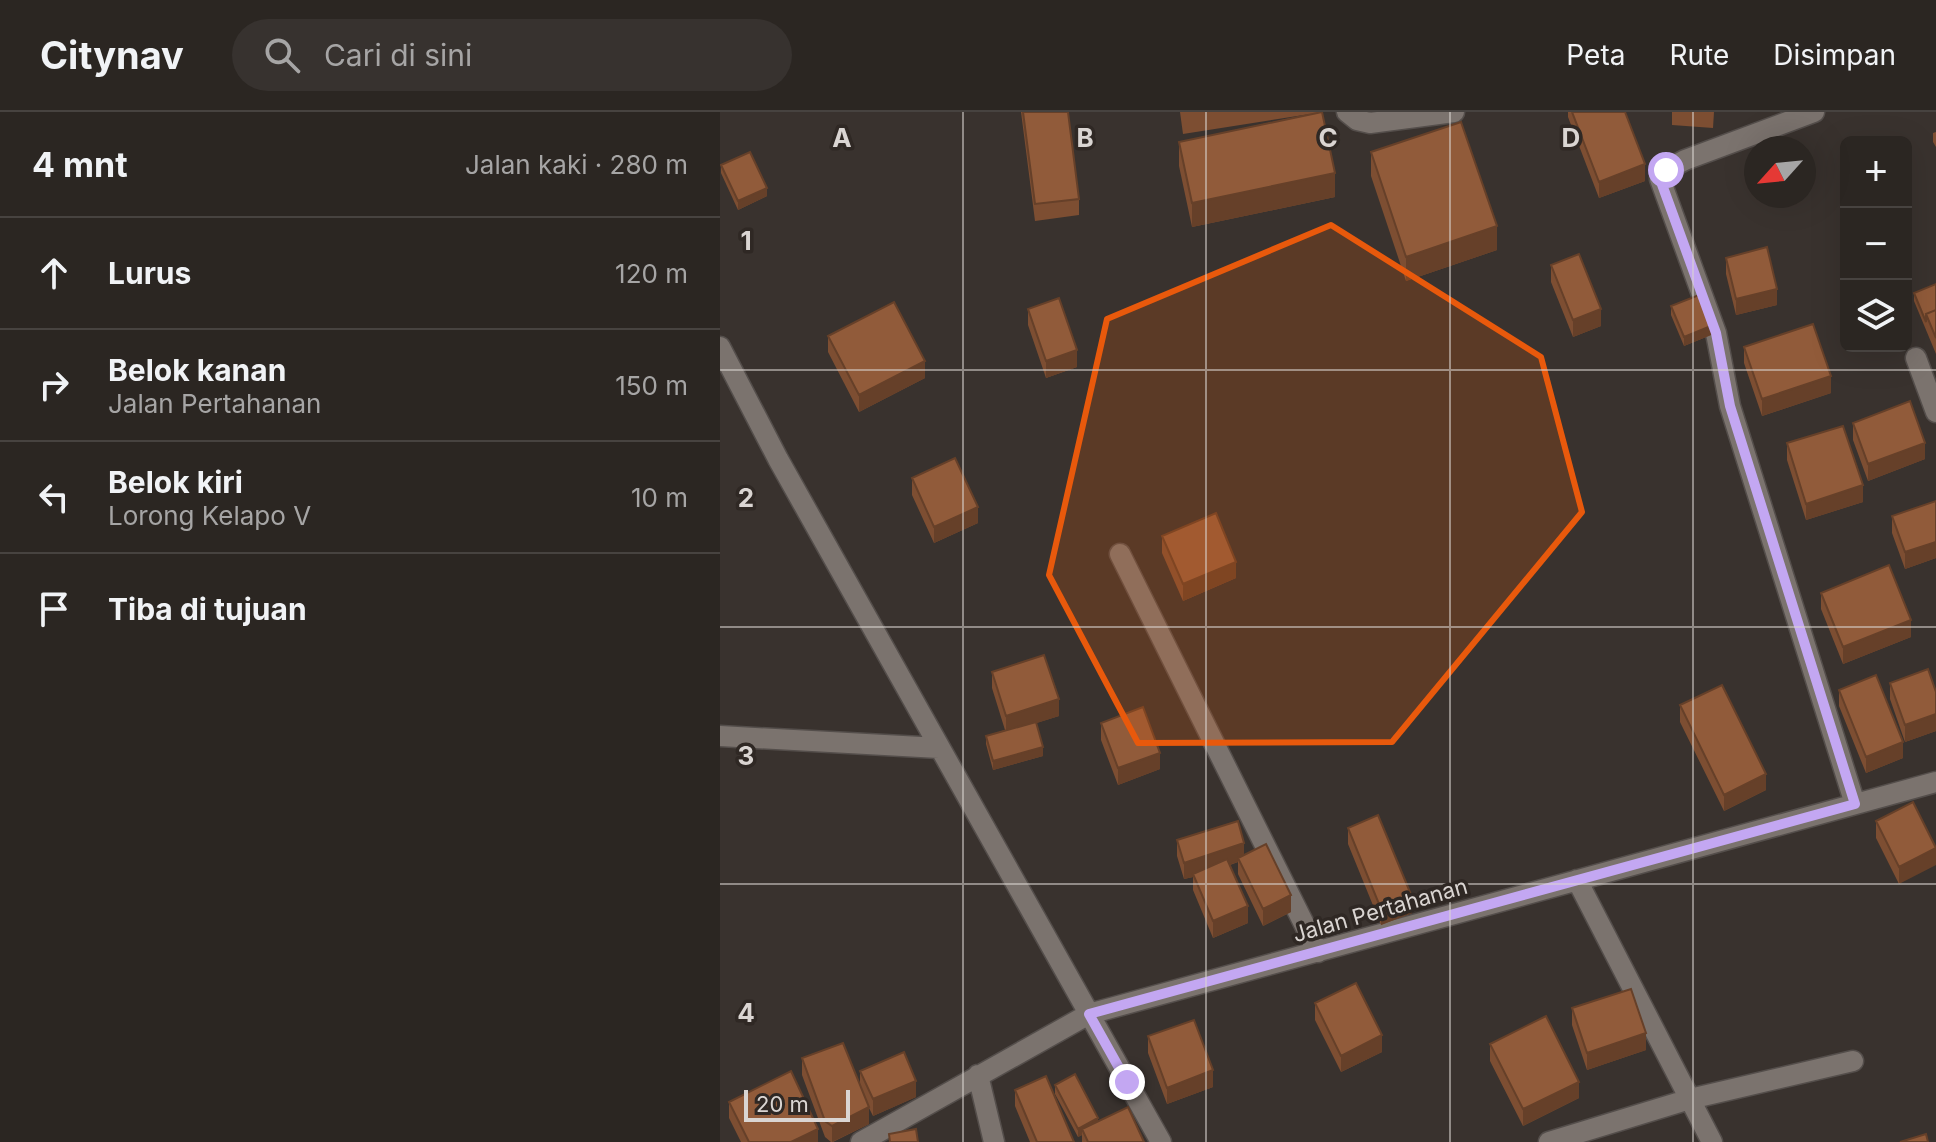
<!DOCTYPE html>
<html lang="id">
<head>
<meta charset="utf-8">
<style>
  body { margin:0; font-family:Inter,sans-serif; background:#37322f; color:#f1f3f6 }
  .controls { position:absolute; right:24px; top:24px; display:grid; overflow:hidden; border-radius:12px; box-shadow:0 8px 32px #0002 }
  .controls button { width:72px; height:72px; display:grid; place-items:center; padding:0; border:0; border-bottom:2px solid #474340; background:#2b2622; color:#f1f3f6; font:40px sans-serif }
  .compass { position:absolute; left:1024px; top:24px; width:72px; height:72px; border-radius:50%; background:#2b2622; box-shadow:0 8px 32px #0002; rotate:243deg }
  .scale { position:absolute; left:24px; bottom:20px; width:106px; box-sizing:border-box; padding-left:8px; border:4px solid #dad5d2; border-top:0; font-size:22px; line-height:28px; white-space:nowrap; color:#dad5d2; -webkit-text-stroke:6px #2f2824; paint-order:stroke }
  .stop { position:absolute; width:24px; height:24px; margin:-18px; border:6px solid #c3a7f2; border-radius:50%; background:#fff }
  .stop.end { background:#c3a7f2; border-color:#fff; box-shadow:0 2px 8px #0008 }
  .list { margin:0; padding:0; list-style:none }
  h2 { display:flex; justify-content:space-between; align-items:center; height:104px; margin:0; padding:0 32px; font-size:34px }
  h2 small { font-size:26px; font-weight:400; color:#a6a5a5 }
  .list li { display:grid; grid-template-columns:52px 1fr auto; gap:24px; align-items:center; box-sizing:border-box; height:112px; padding:0 32px; border-top:2px solid #474340 }
  .list b { display:block; font-size:30px; white-space:nowrap }
  .list p { margin:0; font-size:26px; white-space:nowrap; color:#a6a5a5 }
  .list em { font-size:26px; font-style:normal; color:#a6a5a5 }
  .icon { flex:none; width:44px; height:44px; fill:none; stroke:currentColor; stroke-width:2; stroke-linecap:round; stroke-linejoin:round }
  .map { position:relative; flex:none; width:1216px; height:1030px; overflow:hidden }
  header { display:flex; align-items:center; gap:48px; box-sizing:border-box; height:112px; padding:0 40px; background:#2b2622; border-bottom:2px solid #474340 }
  header strong { font-size:38px }
  nav { display:flex; gap:44px; margin-inline-start:auto; font-size:28px }
  .search { width:560px; height:72px; background:#37322f; display:flex; align-items:center; gap:20px; box-sizing:border-box; padding:0 28px; border-radius:44px; color:#a6a5a5; font-size:30px }
  main { display:flex }
  aside { flex:1; background:#2b2622 }
  .map>svg:first-child { display:block }
  .lines { fill:none; stroke-linecap:round; stroke-linejoin:round }
  .minor-casing { stroke:#544e4b; stroke-width:23 }
  .minor { stroke:#7b736e; stroke-width:20 }
  .wall { fill:#7d4e32 }
  .shaded-wall { fill:#664029 }
  .building { fill:#915b3a; stroke:#664029; stroke-width:2 }
  .route { stroke:#c3a7f2; stroke-width:10 }
  .marked { fill:#e8590c; fill-opacity:0.2; stroke:#e8590c; stroke-width:6; stroke-linejoin:round }
  .grid { fill:none; stroke:#dad5d2; stroke-width:2; stroke-opacity:0.55 }
  .labels { text-anchor:middle; dominant-baseline:central; stroke-width:7; stroke-linejoin:round; paint-order:stroke }
  .street-label { font-size:22px; fill:#dad5d2; stroke:#2f2824 }
  .grid-label { font-size:26px; text-anchor:middle; font-weight:bold; fill:#dad5d2; stroke:#2f2824; stroke-width:7; stroke-linejoin:round; paint-order:stroke }
</style>
</head>
<body>
<header>
<strong>Citynav</strong>
<div class="search"><svg class="icon" aria-label="search" viewBox="0 0 24 24"><circle cx="10" cy="10" r="6"/><path d="M15 15l6 6"/></svg>Cari di sini</div>
<nav><a>Peta</a><a>Rute</a><a>Disimpan</a></nav>
</header>
<main>
<aside>
<h2>4 mnt<small>Jalan kaki · 280 m</small></h2>
<ul class="list">
<li><svg class="icon" aria-label="ahead" viewBox="0 0 24 24"><path d="M12 20V5M6 11l6-6 6 6"/></svg><div><b>Lurus</b></div><em>120 m</em></li>
<li><svg class="icon" aria-label="right" viewBox="0 0 24 24"><path d="M7 20v-9h11M14 6l5 5-5 5"/></svg><div><b>Belok kanan</b><p>Jalan Pertahanan</p></div><em>150 m</em></li>
<li><svg class="icon" aria-label="left" viewBox="0 0 24 24"><path d="M17 20v-9H6M10 6l-5 5 5 5"/></svg><div><b>Belok kiri</b><p>Lorong Kelapo V</p></div><em>10 m</em></li>
<li><svg class="icon" aria-label="arrive" viewBox="0 0 24 24"><path d="M6 21V4h12l-3 4 3 4H6"/></svg><div><b>Tiba di tujuan</b></div></li>
</ul>
</aside>
<div class="map">
<svg width="1216" height="1030" viewBox="0 0 1216 1030">
  <rect width="100%" height="100%" fill="#39322e"/>
  <g class="lines">
    <g class="minor-casing">
      <path id="minor" d="M627 0 637 8 650 11 734 0
        M1094 0 965 48 946 58 940 67 996 221 1010 294 1135 692
        M0 235 58 347 441 1030
        M1196 246 1216 300
        M400 442 598 840
        M0 624 219 636
        M857 768 992 1030
        M258 963 274 1030
        M141 1030 369 902 1216 670
        M829 1030 970 987 1133 949"/>
    </g>
    <use href="#minor" class="minor"/>
  </g>
  <path class="wall" d="M301 0H348L359 87V103L315 109Z
    M460 0H602L615 85 472 115 459 54V30L590 2 463 22Z
    M848 0H905L925 69 879 86 848 5Z
    M952 0H994L993 16 952 13Z
    M1216 20V35L1213 30V21Z
    M651 40 777 138 686 169 651 64Z
    M1 53 47 84 18 98 1 61Z
    M1006 146 1057 193 1016 203 1006 162Z
    M831 153 881 214 853 225 831 170Z
    M1216 172V242L1194 189V181Z
    M951 194 991 223 964 234 951 203Z
    M308 197 357 255 326 266 308 213Z
    M108 224 205 266 139 300 108 240Z
    M1024 235 1111 281 1042 304 1024 251Z
    M1133 311 1205 347 1148 369 1133 328Z
    M1067 331 1143 390 1086 408 1067 348Z
    M192 366 258 411 214 431 192 383Z
    M1216 389V446L1185 457 1172 421V404Z
    M442 424 516 466 463 489 442 441Z
    M1101 481 1191 525 1123 552 1101 497Z
    M272 560 339 604 316 611 323 644 273 658 266 632V624L285 618 272 576Z
    M1170 571 1216 580V619L1185 630 1170 587Z
    M1119 578 1183 646 1146 661 1119 594Z
    M960 593 1046 678 1004 699 960 610Z
    M381 611 440 657 398 673 381 628Z
    M1156 709 1216 736 1179 772 1156 726Z
    M628 716 692 801 661 813 628 732Z
    M457 728 524 742 571 800 543 814 518 762V750L510 753 528 811 493 826 473 778V765L464 767 457 744Z
    M595 891 662 940 621 960 595 908Z
    M852 896 926 938 867 958 852 913Z
    M428 924 493 975 447 992 428 941Z
    M770 932 859 986 803 1014 770 949Z
    M82 946 140 972V959L196 985 153 1004 149 996V1012L113 1030H111L105 1025 82 963Z
    M335 973 378 1009 424 1030H362V1023L358 1025 335 982Z
    M295 978 354 1030H310L295 994Z
    M9 990 98 1030H21L9 1006Z"/>
  <path class="shaded-wall" d="M925 52V69L879 86V70Z
    M615 61V85L472 115V91Z
    M47 76V84L18 98V89Z
    M777 114V138L686 169V145Z
    M1057 177V193L1016 203V187Z
    M881 197V214L853 225V208Z
    M991 214V223L964 234V225Z
    M357 238V255L326 266V249Z
    M205 249V266L139 300V283Z
    M1111 264V281L1042 304V287Z
    M1205 331V347L1148 369V352Z
    M1143 373V390L1086 408V392Z
    M258 395V411L214 431V415Z
    M1216 430V446L1185 457V440Z
    M516 450V466L463 489V472Z
    M1191 508V525L1123 552V535Z
    M339 587V604L286 621V604Z
    M1216 602V619L1185 630V613Z
    M1183 630V646L1146 661V645Z
    M323 635V644L273 658V649Z
    M440 641V657L398 673V656Z
    M1046 662V678L1004 699V683Z
    M524 731V748L518 746V750L474 764 473 762V765L464 767V751Z
    M1216 736V753L1179 772V755Z
    M571 783V800L543 814V797Z
    M692 785V801L661 813V797Z
    M528 794V811L493 826V809Z
    M926 921V938L867 958V941Z
    M662 923V940L621 960V944Z
    M493 958V975L447 992V976Z
    M196 969V985L153 1004V987Z
    M859 970V986L803 1014V997Z
    M149 995V1012L112 1030V1014Z
    M378 1006V1014L362 1017V1023L358 1025V1017Z
    M98 1017V1030H71Z"/>
  <path class="building" d="M303 0H348L359 87 315 92Z
    M602 0 615 61 472 91 459 30Z
    M852 0H905L925 52 879 70Z
    M741 10 777 114 686 145 651 40Z
    M30 40 47 76 18 89 1 53Z
    M1047 135 1057 177 1016 187 1006 146Z
    M859 142 881 197 853 208 831 153Z
    M1216 172V198L1206 202V210L1194 181Z
    M979 183 991 214 964 225 951 194Z
    M339 186 357 238 326 249 308 197Z
    M174 190 205 249 139 283 108 224Z
    M1216 198V226L1206 202Z
    M1093 212 1111 264 1042 287 1024 235Z
    M1190 289 1205 331 1148 352 1133 311Z
    M1123 314 1143 373 1086 392 1067 331Z
    M235 346 258 395 214 415 192 366Z
    M1216 389V430L1185 440 1172 404Z
    M496 401 516 450 463 472 442 424Z
    M1169 453 1191 508 1123 535 1101 481Z
    M324 543 339 587 286 604 272 560Z
    M1208 557 1216 580V602L1185 613 1170 571Z
    M1156 563 1183 630 1146 645 1119 578Z
    M1002 573 1046 662 1004 683 960 593Z
    M423 595 440 641 398 656 381 611Z
    M316 610 323 635 273 649 266 624Z
    M1193 690 1216 736 1179 755 1156 709Z
    M658 703 692 785 661 797 628 716Z
    M518 709 524 731 464 751 457 728Z
    M546 732 571 783 543 797 518 746Z
    M507 747 528 794 493 809 473 762Z
    M636 871 662 923 621 944 595 891Z
    M911 877 926 921 867 941 852 896Z
    M826 904 859 970 803 997 770 932Z
    M474 908 493 958 447 976 428 924Z
    M123 931 149 995 112 1014 105 1009 82 946Z
    M184 940 196 969 153 987 140 959Z
    M71 959 98 1017 71 1030H29L9 990Z
    M355 962 378 1006 358 1017 335 973Z
    M326 964 354 1030H317L295 978Z
    M408 995 424 1030H368L362 1017Z
    M196 1017 198 1030H170L169 1022Z
    M1206 1022 1208 1030H1180Z"/>
  <g class="lines">
    <path class="route" d="M407 970 369 902 1135 692 1010 294 996 221 940 67 946 58"/>
  </g>
  <path class="marked" d="M611 113 821 245 862 400 672 630 418 631 329 463 387 207Z"/>
  <path class="grid" d="M243 0V1030M486 0V1030M730 0V1030M973 0V1030M0 258H1216M0 515H1216M0 772H1216"/>
  <g class="labels">
    <g class="street-label">
      <text transform="translate(660 798) rotate(-16)">Jalan Pertahanan</text>
    </g>
  </g>
  <g class="grid-label">
    <text x="122" y="35">A</text>
    <text x="365" y="35">B</text>
    <text x="608" y="35">C</text>
    <text x="851" y="35">D</text>
    <text x="26" y="138">1</text>
    <text x="26" y="395">2</text>
    <text x="26" y="653">3</text>
    <text x="26" y="910">4</text>
  </g>
</svg>
<div class="controls">
<button>+</button>
<button>−</button>
<button><svg class="icon" aria-label="layers" viewBox="0 0 24 24"><path d="M12 4l9 5-9 5-9-5zM3 14l9 5 9-5"/></svg></button>
</div>
<svg class="compass" viewBox="-18 -18 36 36"><path d="M0-13l5 13h-10z" fill="#e53935"/><path d="M0 13l5-13h-10z" fill="#a6a5a5"/></svg>
<div class="scale">20 m</div>
<div class="stop" style="left:946px;top:58px"></div>
<div class="stop end" style="left:407px;top:970px"></div>
</div>
</main>
</body>
</html>
